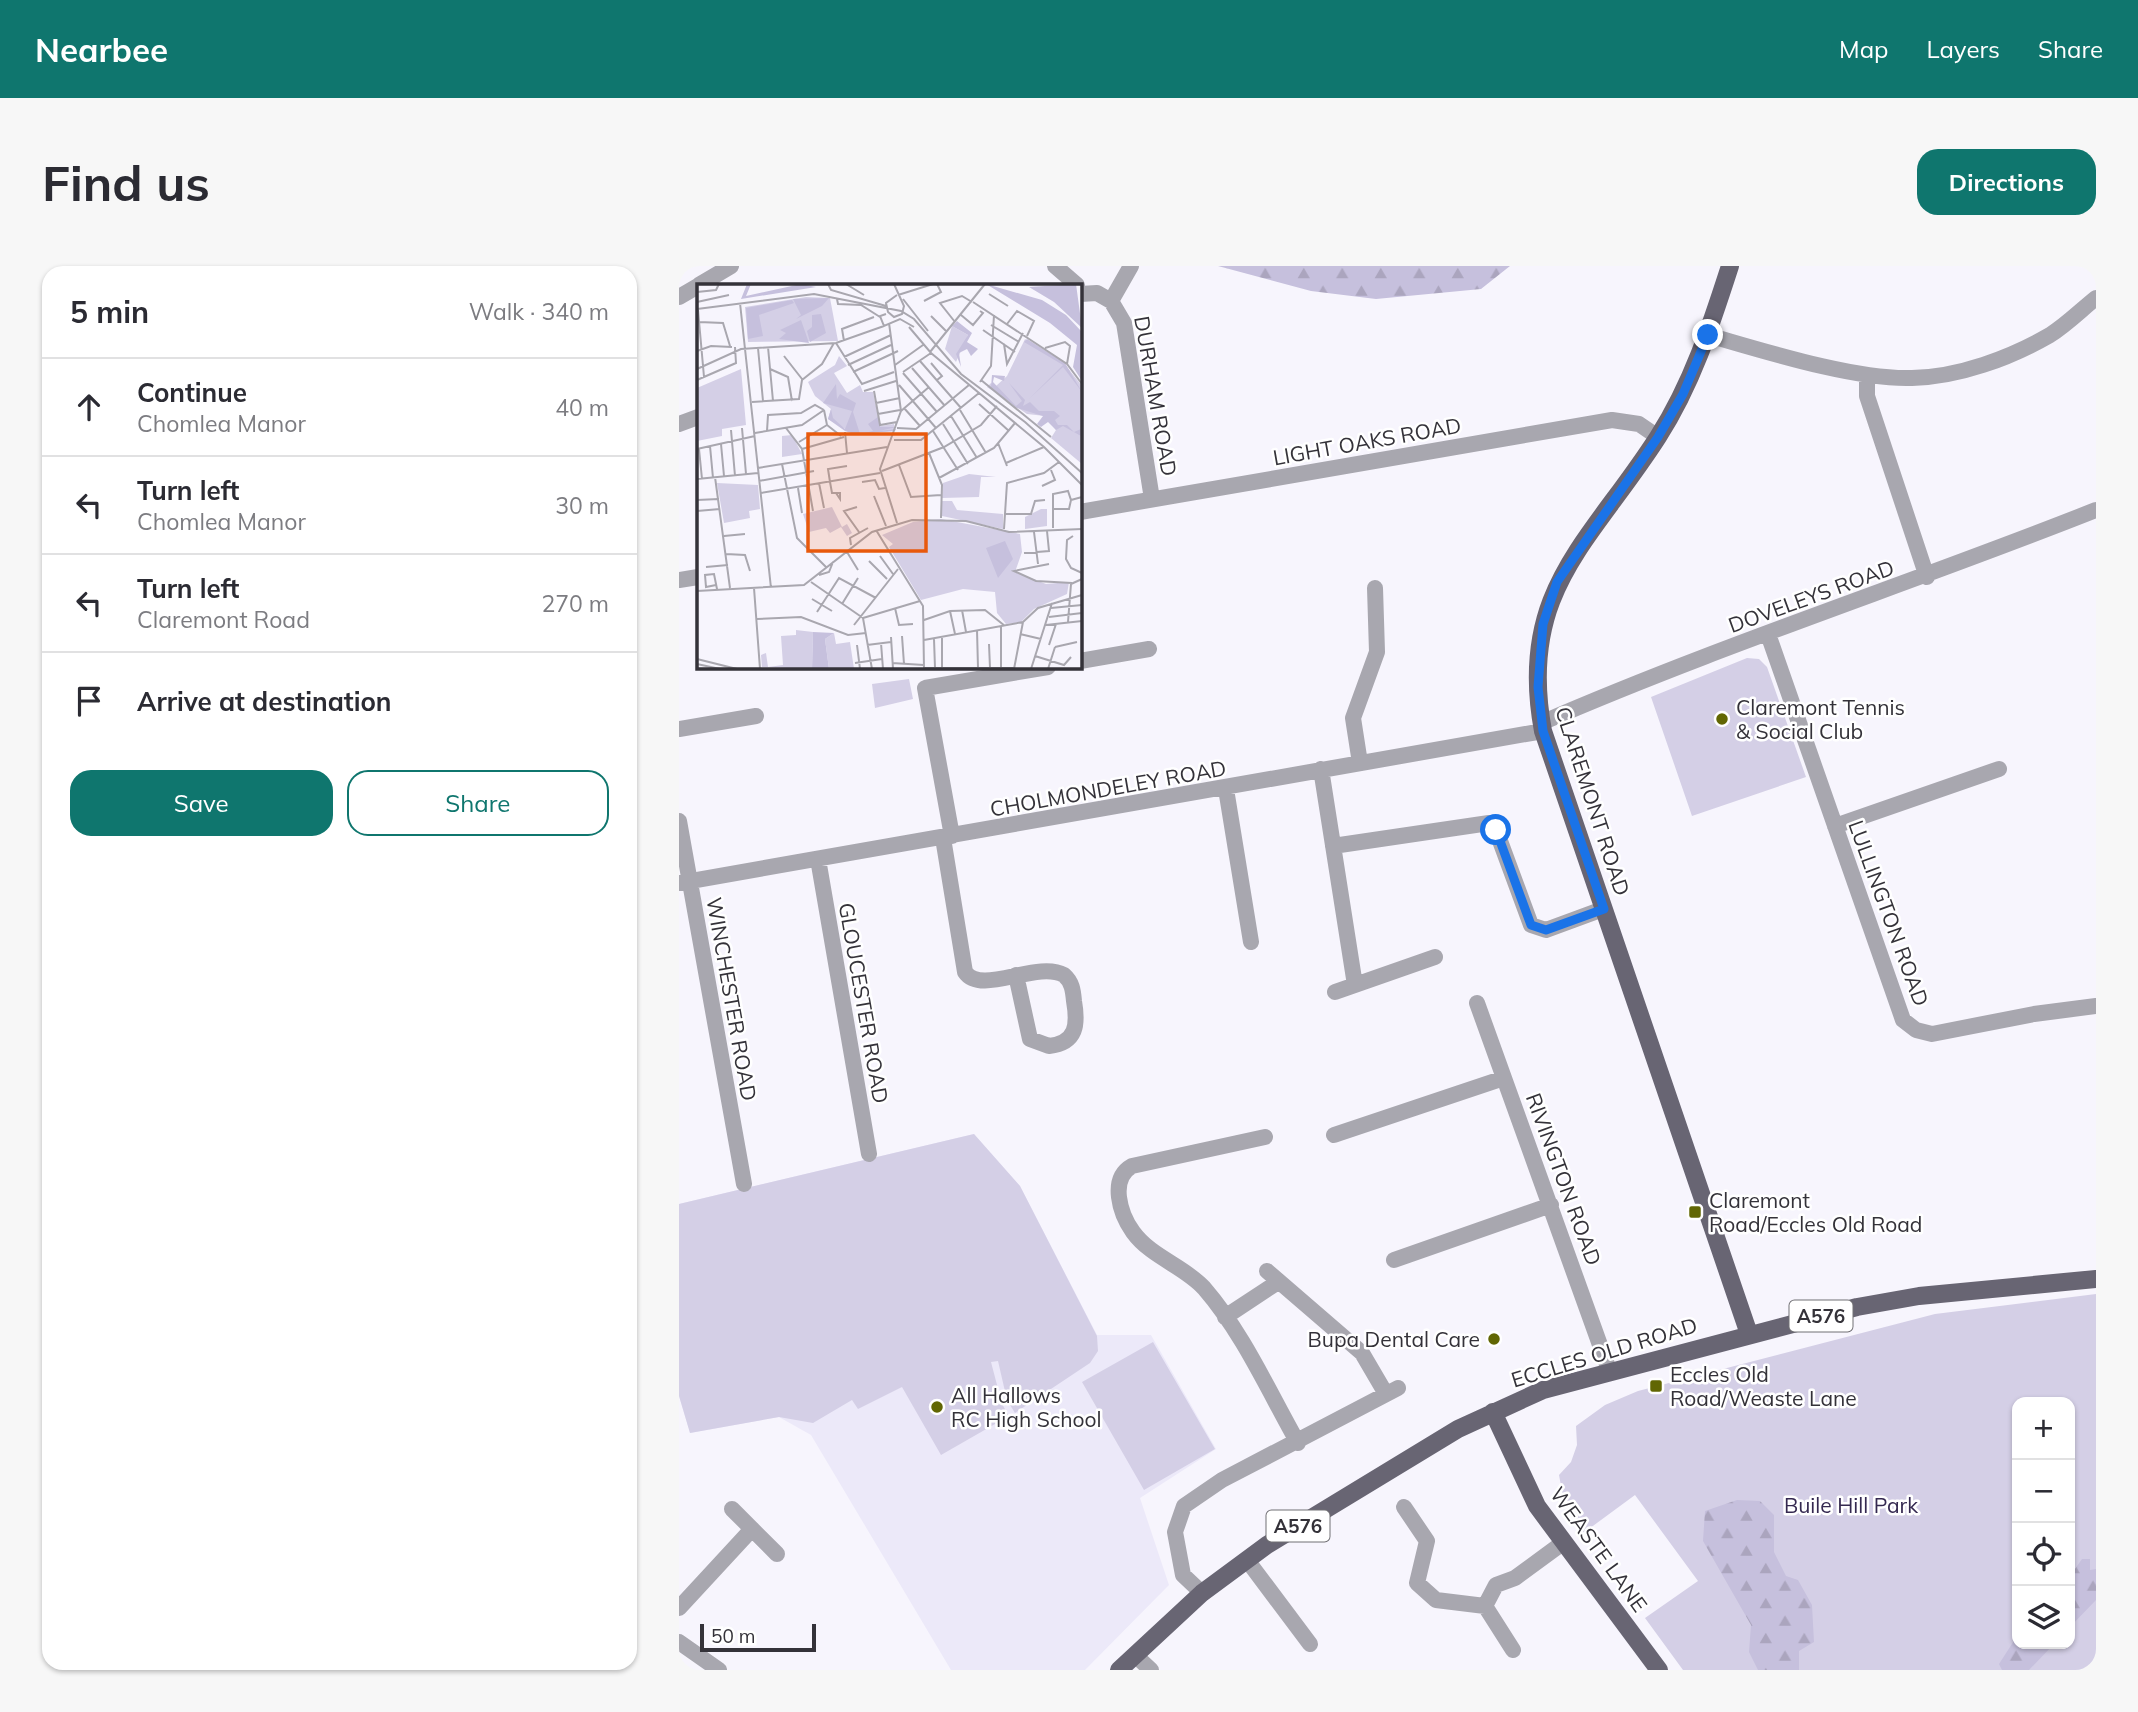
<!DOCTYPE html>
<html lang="en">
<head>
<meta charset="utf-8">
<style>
  body { margin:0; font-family:Mulish,sans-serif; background:#f7f7f7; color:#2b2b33 }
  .controls { position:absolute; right:21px; bottom:21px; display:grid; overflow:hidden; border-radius:14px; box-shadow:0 2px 5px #0004 }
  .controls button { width:63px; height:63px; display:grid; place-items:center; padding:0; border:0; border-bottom:2px solid #e1e1e2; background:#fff; color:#2b2b33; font:35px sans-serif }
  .scale { position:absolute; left:21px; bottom:18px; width:116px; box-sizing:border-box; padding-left:7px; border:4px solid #343239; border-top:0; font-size:19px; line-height:24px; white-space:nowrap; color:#343239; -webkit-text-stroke:5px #fff; paint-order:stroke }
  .stop { position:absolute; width:21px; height:21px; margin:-16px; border:5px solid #1a73e8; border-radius:50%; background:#fff }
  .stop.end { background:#1a73e8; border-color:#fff; box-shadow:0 2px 7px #0008 }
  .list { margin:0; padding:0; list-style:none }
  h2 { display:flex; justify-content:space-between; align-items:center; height:91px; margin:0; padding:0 28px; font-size:30px }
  h2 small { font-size:23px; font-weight:400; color:#7c7c81 }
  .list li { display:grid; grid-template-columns:46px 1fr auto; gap:21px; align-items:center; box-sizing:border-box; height:98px; padding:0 28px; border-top:2px solid #e1e1e2 }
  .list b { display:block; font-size:26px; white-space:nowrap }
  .list p { margin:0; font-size:23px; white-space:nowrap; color:#7c7c81 }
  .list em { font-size:23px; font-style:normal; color:#7c7c81 }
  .actions { display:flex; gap:14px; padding:21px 28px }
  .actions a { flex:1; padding:16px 0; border:2px solid #0f766e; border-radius:21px; text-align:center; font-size:24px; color:#0f766e }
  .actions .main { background:#0f766e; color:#fff }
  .icon { flex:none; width:38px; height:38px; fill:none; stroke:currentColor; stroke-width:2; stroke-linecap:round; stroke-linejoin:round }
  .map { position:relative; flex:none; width:1417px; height:1404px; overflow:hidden; border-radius:21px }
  header { display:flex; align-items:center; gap:42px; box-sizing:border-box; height:98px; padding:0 35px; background:#0f766e; color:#fff }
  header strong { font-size:33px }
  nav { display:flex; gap:38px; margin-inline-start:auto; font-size:24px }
  .intro { display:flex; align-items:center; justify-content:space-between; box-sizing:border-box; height:168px; padding:0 42px }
  h1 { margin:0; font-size:49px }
  .button { padding:18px 32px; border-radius:21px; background:#0f766e; color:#fff; font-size:24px; font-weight:700 }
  main { display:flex; gap:42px; padding:0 42px }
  aside { flex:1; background:#fff; border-radius:21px; box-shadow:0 2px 5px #0004 }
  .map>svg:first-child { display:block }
  .built { fill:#ece9f9 }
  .green { fill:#d4cfe6; fill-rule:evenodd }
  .forest { fill:url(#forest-firs) }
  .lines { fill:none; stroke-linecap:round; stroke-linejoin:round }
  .minor { stroke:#a8a7af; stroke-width:16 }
  .major { stroke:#686573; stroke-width:18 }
  .route { stroke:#1a73e8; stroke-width:9 }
  .poi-dot { fill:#616603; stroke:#fff; stroke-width:2.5 }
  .labels { text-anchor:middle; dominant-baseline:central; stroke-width:5; stroke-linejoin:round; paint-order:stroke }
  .shield { fill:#fff; stroke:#717074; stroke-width:2 }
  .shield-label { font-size:19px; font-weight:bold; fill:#343239 }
  .street-label { font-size:21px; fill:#343239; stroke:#fff }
  .poi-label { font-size:21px; fill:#343239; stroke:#fff; text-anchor:start }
  .park-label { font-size:21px; fill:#342850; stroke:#fff }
  .inset-road { fill:none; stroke:#a9a7af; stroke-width:2 }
  .view { fill:#e8590c; fill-opacity:0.15; stroke:#e8590c; stroke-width:3.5 }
  .inset-edge { fill:none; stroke:#343239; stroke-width:3.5 }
</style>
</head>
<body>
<header>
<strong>Nearbee</strong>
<nav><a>Map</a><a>Layers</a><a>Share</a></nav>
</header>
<div class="intro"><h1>Find us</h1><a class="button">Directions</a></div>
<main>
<aside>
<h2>5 min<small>Walk · 340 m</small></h2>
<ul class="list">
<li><svg class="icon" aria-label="ahead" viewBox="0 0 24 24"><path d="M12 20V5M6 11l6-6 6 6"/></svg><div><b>Continue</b><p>Chomlea Manor</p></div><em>40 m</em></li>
<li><svg class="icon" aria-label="left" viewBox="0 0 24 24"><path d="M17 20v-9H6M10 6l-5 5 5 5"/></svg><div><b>Turn left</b><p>Chomlea Manor</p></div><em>30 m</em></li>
<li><svg class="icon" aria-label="left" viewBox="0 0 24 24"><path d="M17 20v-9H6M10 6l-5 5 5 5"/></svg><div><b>Turn left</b><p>Claremont Road</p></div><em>270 m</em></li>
<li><svg class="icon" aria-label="arrive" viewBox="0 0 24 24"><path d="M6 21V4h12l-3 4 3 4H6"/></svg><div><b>Arrive at destination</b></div></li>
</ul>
<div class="actions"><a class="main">Save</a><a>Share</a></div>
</aside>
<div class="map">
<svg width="1417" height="1404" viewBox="0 0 1417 1404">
  <defs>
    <pattern id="forest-firs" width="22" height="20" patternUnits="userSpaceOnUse" patternTransform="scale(1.75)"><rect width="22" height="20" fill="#c6c0dd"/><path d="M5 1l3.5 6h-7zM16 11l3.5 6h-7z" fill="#aba5be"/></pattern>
  </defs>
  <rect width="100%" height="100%" fill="#f7f5fd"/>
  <path class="built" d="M295 868 341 920 418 1069H472L537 1183 461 1232 490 1319 406 1404H272L132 1169 100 1151 11 1167 0 1130V938Z"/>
  <path class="green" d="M1068 392 1080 393 1088 401 1127 511 1013 550 972 431Z
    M230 413 234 433 196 442 193 418Z
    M295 868 341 920 418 1070 419 1085 411 1097 336 1147 328 1134 319 1095 312 1096 323 1138 330 1150 262 1189 223 1121 179 1143 173 1134 134 1157 100 1151 11 1167 0 1130V938Z
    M1417 1028V1404H1004L966 1352 1019 1315 956 1229 903 1268 885 1236 880 1209 892 1196 898 1179 897 1160 926 1139 959 1125 1256 1048ZM1338 1136H1391V1378H1338Z
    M474 1076 536 1183 465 1224 403 1116Z"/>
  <path class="forest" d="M539 0H831L802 23 697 33 632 25Z
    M1058 1234 1081 1235 1095 1249V1286L1107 1310 1119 1314 1133 1339 1135 1376 1120 1385V1404H1079L1070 1386 1072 1359 1024 1275 1026 1245Z
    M1403 1293H1411V1304L1417 1303V1334L1391 1361V1310Z
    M1338 1370V1378H1375L1350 1404H1323L1320 1398Z"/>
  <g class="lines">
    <path class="minor" d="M376 0 398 19
      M452 0 432 35 445 57 473 233
      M20 19 52 0
      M401 28 418 27 432 35
      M0 31 19 20
      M1029 69C1085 85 1176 114 1233 112 1280 111 1331 92 1371 69 1387 59 1402 44 1417 32
      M1188 109V130L1248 311
      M0 158 19 151
      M401 246 933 154 960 158 979 171
      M0 314 19 311
      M1089 368 1224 754 1237 764 1253 768 1355 748 1417 740
      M401 395 470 383
      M862 457C1044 378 1233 317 1417 244
      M0 463 77 450
      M681 497 674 452 698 386 696 322
      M642 503 676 719
      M547 523 572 676
      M0 555 65 918
      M1156 560 1320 503
      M273 570 246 422 369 401
      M264 572 286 706C302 730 358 694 385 709 393 716 394 724 395 735 399 758 398 777 370 780L351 773 337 709
      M654 580 810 557 817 564 852 659 867 664 924 643
      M139 593 190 888
      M0 617 864 465
      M656 726 756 691
      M798 737 930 1104
      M655 869 825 812
      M586 871 453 900C430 913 441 948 454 966 472 991 505 1000 525 1022 564 1067 590 1126 619 1177
      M715 994 872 939
      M588 1005 683 1087 707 1128
      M546 1051 599 1016
      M725 1241 748 1275 738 1317 757 1334 806 1340
      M53 1243 98 1288
      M568 1294 631 1378
      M523 1327 504 1309 496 1266 505 1240 543 1214 719 1122
      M0 1342 73 1263
      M0 1376 40 1404
      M834 1384 806 1340 817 1319 836 1312 885 1276
      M456 1389 472 1404"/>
    <path class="major" d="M1051 0C1032 59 1013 118 979 171 911 277 838 325 864 465L1070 1068
      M814 1146 858 1240 980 1404
      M440 1404 523 1327 588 1279 779 1163 864 1124 1178 1041 1240 1030 1417 1013"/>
  </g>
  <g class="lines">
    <path class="route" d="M817 564 852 659 867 664 925 643 864 465 859 421 864 358 878 316 979 171 1004 128 1029 69"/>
  </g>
  <g class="poi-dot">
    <circle cx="1043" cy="453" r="7"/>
    <rect x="1009" y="939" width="14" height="14" rx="3.5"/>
    <circle cx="815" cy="1073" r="7"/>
    <rect x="970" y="1113" width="14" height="14" rx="3.5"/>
    <circle cx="258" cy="1141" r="7"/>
  </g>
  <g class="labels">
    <g class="shield">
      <rect x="1110.5" y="1034.5" width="63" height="31" rx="5"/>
      <rect x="587.5" y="1244.5" width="63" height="31" rx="5"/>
    </g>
    <g class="shield-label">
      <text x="1142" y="1050">A576</text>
      <text x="619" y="1260">A576</text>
    </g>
    <g class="street-label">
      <text transform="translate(477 130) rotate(80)">DURHAM ROAD</text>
      <text transform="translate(688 175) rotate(-10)">LIGHT OAKS ROAD</text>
      <text transform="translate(1132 330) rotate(-20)">DOVELEYS ROAD</text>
      <text transform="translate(429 522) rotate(-10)">CHOLMONDELEY ROAD</text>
      <text transform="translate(914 535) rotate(72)">CLAREMONT ROAD</text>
      <text transform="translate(1210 647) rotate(70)">LULLINGTON ROAD</text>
      <text transform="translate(53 733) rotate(80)">WINCHESTER ROAD</text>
      <text transform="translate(185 737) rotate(80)">GLOUCESTER ROAD</text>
      <text transform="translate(885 913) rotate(70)">RIVINGTON ROAD</text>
      <text transform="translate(925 1086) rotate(-17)">ECCLES OLD ROAD</text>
      <text transform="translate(920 1283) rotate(54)">WEASTE LANE</text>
    </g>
    <g class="poi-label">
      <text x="1057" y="441">Claremont Tennis<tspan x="1057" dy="24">&amp; Social Club</tspan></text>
      <text x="1030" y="934">Claremont<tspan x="1030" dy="24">Road/Eccles Old Road</tspan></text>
      <text x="801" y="1073" text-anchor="end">Bupa Dental Care</text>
      <text x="991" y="1108">Eccles Old<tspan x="991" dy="24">Road/Weaste Lane</tspan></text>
      <text x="272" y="1129">All Hallows<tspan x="272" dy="24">RC High School</tspan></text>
    </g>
    <g class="park-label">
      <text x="1172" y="1239">Buile Hill Park</text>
    </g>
  </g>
  <g transform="translate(18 18)">
    <rect width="385" height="385" fill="#f7f5fd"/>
    <path d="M109 13 133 14 141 57 51 58 48 23ZM255 42 271 51 259 78 248 65ZM328 55 366 78 385 102V180L354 154 359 146 348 132 330 130 290 103 294 99 299 102 310 92ZM142 72 150 82 137 89 150 109 163 101 166 108H176L183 142 197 140 198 147 157 150 131 135 134 125 118 112 111 98 138 81ZM44 85 49 141 25 145V152L0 157V104ZM95 151 105 170 85 173V152ZM272 190 299 193H284L282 213 245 214 246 199ZM20 199 61 201 63 225 52 227 53 234 27 239ZM245 217H255L260 226 306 230V245L245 232ZM135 223 145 243 150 240 155 249 150 252 144 243 133 249 129 244 112 248 106 230ZM344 225H350V242L328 245V233ZM244 235 323 250 325 268 318 288 349 300 372 298 370 310 337 325 324 338 309 340 300 329 298 308 266 305 224 316 192 263 196 260 185 251 216 238ZM99 346 116 348 115 385 65 383 64 371 69 369 71 383 86 381 84 352 99 351ZM137 349 139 360 153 358 157 385H132L128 355Z" fill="#d4cfe6"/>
    <path d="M50 0H54L49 12 104 0 119 3 44 15ZM289 0 345 16 369 31 385 48V97L376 83 380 61 353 39ZM379 0 385 44 357 18 332 3ZM132 14 125 22 99 35 104 31 96 15ZM95 16 97 19 62 31 66 52 51 55 49 24ZM124 30 129 49 113 58 110 47 115 43V31ZM104 36 112 59 82 55 89 49 83 46ZM260 37 275 49 270 58 281 65 274 72 270 65 262 69 264 83 259 70 271 51 255 42ZM330 55 368 79 385 108 366 83 332 115 366 81 327 58ZM295 91 308 92 307 97 297 93 296 98 319 122 325 117 312 99 328 116 326 122 333 118 342 127H357L363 132 358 136 361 141H370L377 148 384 145V152L366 142 359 146 351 138 344 143 340 140 346 132 320 124 294 103ZM139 100 140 115 143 110 159 119 156 128 163 150 176 147 171 140 181 133 183 143H200L182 147 199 145 198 147 157 150 148 147 131 135 134 125 136 134 148 145 155 127 126 119ZM308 257 316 275 301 294 289 264ZM116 348 137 349 128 355 132 385H115Z" fill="#c6c0dd"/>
    <path class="inset-road" d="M131 0 134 6 189 22M149 0 167 11M197 0 207 22 205 30 197 33 191 28 189 19 200 11M0 8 19 6 22 0M292 10 311 22M201 11 236 0M140 15 141 20 164 21 183 33M206 15 231 47M227 17 244 8 240 0M0 18 32 11M276 18 370 80 385 100M43 19 74 304M0 25 117 10 204 27 217 35 264 90 328 138 385 189M1 26 7 93M189 30 183 32 187 42 203 35 217 43M264 31 276 41 286 29 283 27M234 32 250 48M2 38 26 39 33 62M258 38 243 19 265 12 275 18M192 39 204 127 183 185 200 239M310 40 320 27 337 37 330 52M294 41 322 58M212 43 234 69 347 163 385 201M286 46 318 68M147 57 145 45 177 33M139 59 165 100 197 88M307 60 310 80 326 49M71 63 76 117M61 64 66 117M348 64 368 58 373 62 370 80M0 67 14 62 35 63M233 68 288 0M87 72 105 95M147 73 194 51M223 77 264 124M234 79 245 92 240 96M151 81 194 61M198 81 226 61M215 84 248 122M0 85 44 65 139 59 187 42M73 85 91 93 95 117M156 88 201 67M206 88 234 69M206 89 240 128M0 96 39 79 38 63M284 96 354 153M283 98 294 82 297 31M202 101 239 144M167 107 199 97M177 107 183 141 200 138M55 118 102 115 105 96 125 80 137 59M179 119 203 114M282 120 312 147M207 124 223 142M127 126 130 141 144 152M263 126 289 169M204 127 232 103M181 130 203 126M254 132 280 174M246 140 271 180M45 144 49 190M89 144 105 165 116 227M200 144 219 145 272 101M34 146 38 192M70 147 71 131 104 129 118 121 127 126M236 147 261 186M148 148 150 169M58 149 105 141 127 126M197 156H224L282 109M102 158 130 141M301 159 310 182M24 160 27 192M13 162 16 194M0 165 58 152M2 165 5 195M105 165 147 153M232 169 245 201 244 234M309 179 347 163M85 180 100 254 129 283M202 181 214 213 244 211M61 184 190 163M185 187 247 163 284 141 300 122M18 193 33 304M242 194 297 164 318 139M0 195 61 189M62 197 117 187M133 198 135 209H143V215L139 209M133 198 131 185 150 182M165 198 178 196 182 205 188 204M122 199 127 224M345 202 358 196 354 186M101 204 105 229M64 209 183 189M177 212 189 242M0 216 22 215M160 223 147 227 162 248M357 225H372L374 216M0 227 23 225M307 230H334L338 217 348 216M356 244V210L371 207 374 216 385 213M307 245 310 199 347 189 362 178M179 246 226 322 227 385M337 248 341 280M27 252 48 250M376 252 370 256 369 275 374 284 385 289M154 261 153 254 171 244M150 268 161 286M327 269 352 267 350 247M29 270 48 271 53 287M183 272 196 290M172 277 190 295M352 280 317 287 339 297 375 299M9 283 31 281M122 291 132 288 136 278M114 298 166 334 175 385M19 301 9 303 8 291 17 290 20 305M57 304 63 385M0 307 107 301 175 248 215 236 269 237 312 248 385 245M115 315 135 327M145 320 161 294M198 324 202 341 216 340M354 324 385 321M265 326 269 348M253 327 258 350M120 328 142 294 179 314M352 333 385 329M166 334 223 317M60 335 104 333 151 351 169 349M227 336 253 327 288 326 308 342M326 338 341 324 385 311M371 338 374 300 385 295M157 341 201 285M349 341 385 337M304 343V384M280 346 281 384M323 350 344 355M205 352 207 380M245 352V385M194 353 196 385M237 355 238 384M227 356 326 338M184 359 186 385M292 360 293 384M160 361 163 385M170 361 194 358M352 361 359 340M358 363 380 358M338 372 367 381 374 373M0 375 40 385M158 379 185 375M195 379 227 381M0 380 23 385M228 384H317M317 385 326 338M334 385 355 319M351 385 358 363"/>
    <path class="view" d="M111 150H229V267H111Z"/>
    <rect width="385" height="385" class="inset-edge"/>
  </g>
</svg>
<div class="controls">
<button>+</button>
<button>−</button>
<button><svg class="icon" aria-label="locate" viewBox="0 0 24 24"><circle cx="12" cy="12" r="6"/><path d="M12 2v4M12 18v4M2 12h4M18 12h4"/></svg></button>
<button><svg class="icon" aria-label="layers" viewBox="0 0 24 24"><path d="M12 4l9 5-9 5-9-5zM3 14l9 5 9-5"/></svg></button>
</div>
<div class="scale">50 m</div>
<div class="stop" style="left:817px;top:564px"></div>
<div class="stop end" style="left:1029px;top:69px"></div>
</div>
</main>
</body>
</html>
